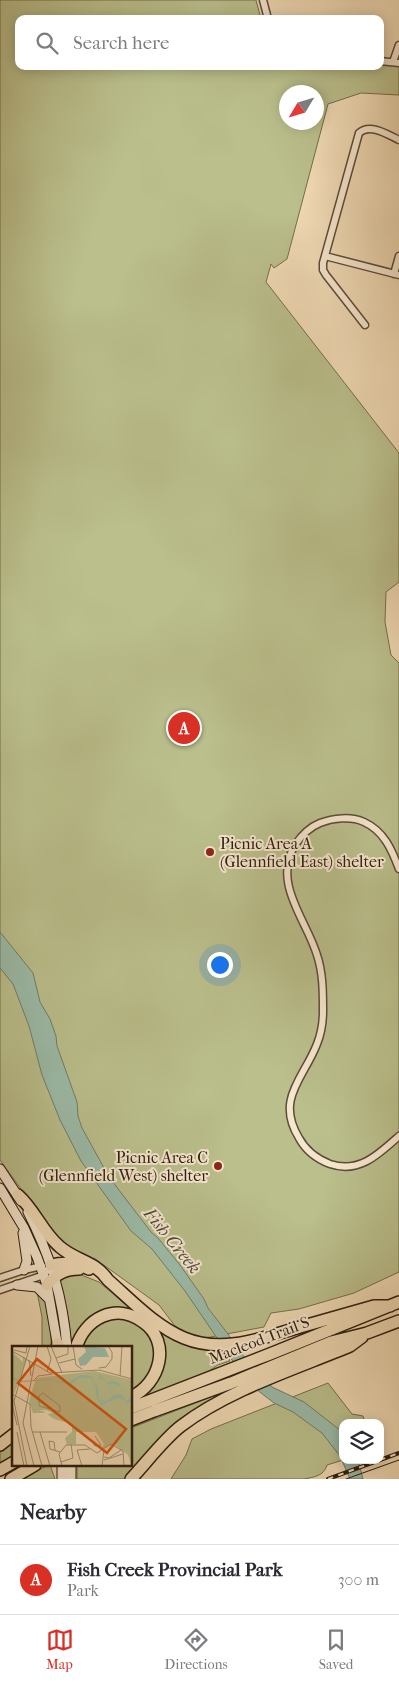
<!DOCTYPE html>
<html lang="en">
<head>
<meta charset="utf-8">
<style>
  body { margin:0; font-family:"IM FELL French Canon",serif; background:#f2f2f3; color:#2b2b33 }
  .controls { position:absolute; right:15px; bottom:15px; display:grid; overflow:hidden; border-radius:10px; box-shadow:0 2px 12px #0003 }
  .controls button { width:45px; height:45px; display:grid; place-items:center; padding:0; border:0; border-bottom:1px solid #e1e1e2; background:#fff; color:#2b2b33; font:25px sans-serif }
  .compass { position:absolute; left:279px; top:85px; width:45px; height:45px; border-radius:50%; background:#fff; box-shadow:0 2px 12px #0003; rotate:232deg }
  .you { position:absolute; left:219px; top:964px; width:18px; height:18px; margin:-12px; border:4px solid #fff; border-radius:50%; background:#1a73e8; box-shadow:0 0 0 8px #1a73e833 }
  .badge { display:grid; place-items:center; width:32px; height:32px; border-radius:50%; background:#d93025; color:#fff; font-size:16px; font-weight:700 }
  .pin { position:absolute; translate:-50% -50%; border:2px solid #fff; box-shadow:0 1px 5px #0006 }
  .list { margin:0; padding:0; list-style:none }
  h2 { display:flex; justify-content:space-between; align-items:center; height:65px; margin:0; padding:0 20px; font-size:21px }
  h2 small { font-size:16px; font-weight:400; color:#7c7c81 }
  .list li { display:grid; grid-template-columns:32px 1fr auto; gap:15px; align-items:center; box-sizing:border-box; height:70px; padding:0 20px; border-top:1px solid #e1e1e2 }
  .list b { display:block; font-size:19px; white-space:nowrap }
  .list p { margin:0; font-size:16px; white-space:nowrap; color:#7c7c81 }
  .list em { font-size:16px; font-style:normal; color:#7c7c81 }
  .icon { flex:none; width:28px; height:28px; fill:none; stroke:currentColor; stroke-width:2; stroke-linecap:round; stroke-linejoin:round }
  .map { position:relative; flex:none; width:399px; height:1479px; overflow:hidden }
  .search { position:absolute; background:#fff; box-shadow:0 2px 12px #0003; left:15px; right:15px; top:15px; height:55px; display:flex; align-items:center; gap:12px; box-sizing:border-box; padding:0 18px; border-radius:10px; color:#7c7c81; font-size:19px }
  .sheet { height:135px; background:#fff }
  nav { display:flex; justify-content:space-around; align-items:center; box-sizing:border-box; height:70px; border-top:1px solid #e1e1e2; background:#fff; font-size:14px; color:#7c7c81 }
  nav a { display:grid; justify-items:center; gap:2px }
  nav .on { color:#d93025 }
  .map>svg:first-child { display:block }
  .green { fill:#babf8c; stroke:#736e4c; fill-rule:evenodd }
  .water { fill:#9bbba8; stroke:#6f7c6a }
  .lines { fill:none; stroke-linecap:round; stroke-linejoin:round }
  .street-casing { stroke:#5d4c37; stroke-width:9 }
  .secondary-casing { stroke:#2c1d0d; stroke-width:11 }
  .highway-casing { stroke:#2c1d0d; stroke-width:14 }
  .street { stroke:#f5e6ce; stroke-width:6 }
  .secondary { stroke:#f5e6ce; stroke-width:9 }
  .highway { stroke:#efd9b4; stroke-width:11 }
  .tram { stroke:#2c1d0d; stroke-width:1 }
  .rail-casing { stroke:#2c1d0d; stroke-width:4 }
  .rail { stroke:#f5e6ce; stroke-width:2; stroke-dasharray:5.5; stroke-linecap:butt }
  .poi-dot { fill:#8f2418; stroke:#f5e6ce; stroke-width:2 }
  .labels { text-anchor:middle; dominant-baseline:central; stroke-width:4; stroke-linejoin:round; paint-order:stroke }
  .poi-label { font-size:16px; fill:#2c1d0d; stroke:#f5e6ce; text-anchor:start }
  .street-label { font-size:16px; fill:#2c1d0d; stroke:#f5e6ce }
  .water-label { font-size:18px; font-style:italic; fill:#4d4c3c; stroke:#f5e6ce }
  .inset-road { fill:none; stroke:#a18e71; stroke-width:1 }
  .view { fill:#d5530c; fill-opacity:0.15; stroke:#d5530c; stroke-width:2.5 }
  .inset-edge { fill:none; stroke:#2c1d0d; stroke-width:2.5 }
</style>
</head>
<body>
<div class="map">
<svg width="399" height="1479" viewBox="0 0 399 1479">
  <rect width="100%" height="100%" fill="#efd9b4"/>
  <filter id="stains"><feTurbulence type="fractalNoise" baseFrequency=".004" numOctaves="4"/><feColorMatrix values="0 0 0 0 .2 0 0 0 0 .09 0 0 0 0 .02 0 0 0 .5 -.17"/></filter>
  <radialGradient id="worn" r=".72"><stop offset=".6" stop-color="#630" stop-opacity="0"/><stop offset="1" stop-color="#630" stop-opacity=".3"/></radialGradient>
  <path class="green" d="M0 0H256L261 19H19V66H380V64L399 66V95L361 93 328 104 287 259 274 268 271 264 266 282 399 453V582L386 592 385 622 391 655 399 663V1272L354 1293 299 1309 271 1313 264 1327 205 1338 188 1333 175 1326 159 1305 94 1258 93 1261 61 1244 0 1160ZM286 92H316V122H286Z
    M79 1274 99 1282 131 1309 130 1312 107 1313 72 1348 69 1322 59 1281 62 1277Z
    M37 1292 46 1301 51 1332V1348H42V1317Z
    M126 1318 143 1326 157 1347 154 1372 131 1395V1348H81L93 1328 109 1319Z
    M155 1328 189 1346 224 1350 230 1361 218 1365 209 1371 136 1400 156 1381Z
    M328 1383 352 1414 363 1416 365 1423H343V1460L327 1465C324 1476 314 1477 304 1479H171L186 1455 192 1439 211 1429Z
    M226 1391 228 1394 210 1402 128 1479H77V1465H131V1428Z
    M14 1440V1455L0 1463V1451Z
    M48 1465H50L55 1479H23Z"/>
  <path class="water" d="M0 932 33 973 40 1002 50 1019 56 1036 57 1046 77 1102 78 1116 82 1128 109 1177 151 1232 158 1238 180 1265 204 1299 208 1308 228 1334 240 1352 272 1387 304 1402 340 1430 343 1434V1460H358L363 1479H350L340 1456 322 1433 293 1412 274 1403 256 1389 232 1360 185 1291 152 1249 131 1231 81 1161 60 1120 42 1075 29 1026 13 984 0 968Z"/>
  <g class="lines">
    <g class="street-casing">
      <path id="street" d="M263 0 268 19
        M380 61 399 63
        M393 62 399 45
        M325 256 399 275
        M394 274 399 256
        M365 325 326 275 323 270V263L359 133C370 123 387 134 399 140
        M399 869C392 850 384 831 364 822 351 816 333 818 320 823 310 827 301 836 295 845 272 883 306 919 317 955 323 973 323 992 323 1011 323 1022 321 1034 317 1044 304 1078 275 1099 299 1138 306 1151 317 1159 330 1164 359 1174 379 1154 399 1136
        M0 1278 24 1270 42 1266
        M0 1290 44 1275 51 1265"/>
    </g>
    <g class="secondary-casing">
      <path id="secondary" d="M0 1169 21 1201
        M0 1188 24 1228 37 1257 47 1285 58 1348
        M28 1212C51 1257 63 1298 67 1348
        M23 1233 27 1261 24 1270
        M17 1285 37 1287 49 1299
        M62 1465V1479
        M71 1465V1479"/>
    </g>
    <g class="highway-casing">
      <path id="highway" d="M18 1195C35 1210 42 1232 60 1247 76 1261 94 1260 108 1280 131 1300 155 1326 184 1338 223 1354 262 1338 300 1327 325 1320 349 1313 374 1306H390
        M51 1265C64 1262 77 1263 89 1269
        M47 1285C56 1274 65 1269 79 1269
        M57 1348 58 1344
        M76 1348C85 1318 116 1302 143 1322 172 1342 160 1384 131 1397
        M131 1408 270 1354 399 1302
        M131 1420 154 1411 231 1383 331 1342 367 1333 399 1321
        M0 1445 14 1434
        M0 1470 14 1462
        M11 1479 35 1465
        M131 1479C146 1463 164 1439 181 1426 228 1390 295 1369 350 1346L362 1337"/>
    </g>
    <use href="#street" class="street"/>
    <use href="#secondary" class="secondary"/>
    <use href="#highway" class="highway"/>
    <path class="tram" d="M346 1479 399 1460"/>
    <g class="rail-casing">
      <path id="rail" d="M380 1460 399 1453
        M328 1479 380 1460"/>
    </g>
    <use href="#rail" class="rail"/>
  </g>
  <g class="poi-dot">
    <circle cx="210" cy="852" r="5"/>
    <circle cx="218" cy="1166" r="5"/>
  </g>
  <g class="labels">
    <g class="poi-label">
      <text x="220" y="843">Picnic Area A<tspan x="220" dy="18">(Glennfield East) shelter</tspan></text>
      <text x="208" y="1157" text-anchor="end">Picnic Area C<tspan x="208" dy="18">(Glennfield West) shelter</tspan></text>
    </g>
    <g class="street-label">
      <text transform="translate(259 1340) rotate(-21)">Macleod Trail S</text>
    </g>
    <g class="water-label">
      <text transform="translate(172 1241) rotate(51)">Fish Creek</text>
    </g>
  </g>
  <g transform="translate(12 1346)">
    <rect width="120" height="120" fill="#efd9b4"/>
    <path d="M0 6 11 16V10L15 13 2 48ZM82 25 120 34V120L116 109 102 98 89 103 92 98 84 86H64V98L55 99 53 92 60 86V78L42 73 35 68 41 67 34 64H27L34 66 31 67 33 71 31 67H21L17 55 24 32Z" fill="#babf8c"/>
    <path d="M72 0 93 2 97 11H81L74 19 68 20 66 13 74 6ZM87 28 94 34V37L100 35 108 37 107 40 98 43 99 50 109 48 114 55 118 52 120 55 115 58 111 53 104 52 89 60 84 49V41L79 32H67L58 39 38 34 10 36 0 33 1 31 10 35 38 33 55 37 69 29 79 30 86 42 87 54 94 55 100 51 97 43 107 39 95 38 93 34 87 32Z" fill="#9bbba8"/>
    <path class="inset-road" d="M35 0 39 13 35 26M39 0 50 27M61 0 64 19 70 23M2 4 14 7 15 0M0 5 38 27 87 24 120 33M44 12 56 8V1L51 0M17 14 19 30M47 17 63 13M87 22 94 21 100 13V6L96 0M108 30 110 0M21 35 26 30 41 28M31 47 48 60V66L27 60V50ZM0 48 18 58 19 81 30 120M0 58 5 79M5 86 12 120M20 86H55M28 86 38 120M79 94 83 100 89 99 83 90M43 104 42 96 37 95 38 103 48 106M92 111 97 112 109 104M92 114 111 108M49 116 61 112 59 98M15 120 2 55 18 0M22 120 11 77 26 0M50 120 47 108 54 99H73L85 107 99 98 111 105 112 120M70 120 65 104 78 103M90 120 92 104"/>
    <path class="view" d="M25 13 114 83 95 107 6 37Z"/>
    <rect width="120" height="120" class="inset-edge"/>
  </g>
  <rect width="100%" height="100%" filter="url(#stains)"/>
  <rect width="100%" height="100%" fill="url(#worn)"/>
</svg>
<div class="controls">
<button><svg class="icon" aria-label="layers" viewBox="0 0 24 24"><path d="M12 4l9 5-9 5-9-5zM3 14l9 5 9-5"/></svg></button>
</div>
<svg class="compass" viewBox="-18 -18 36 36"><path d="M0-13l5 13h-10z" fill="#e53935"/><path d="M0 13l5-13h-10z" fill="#7c7c81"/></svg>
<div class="you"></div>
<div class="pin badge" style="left:184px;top:728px">A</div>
<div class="search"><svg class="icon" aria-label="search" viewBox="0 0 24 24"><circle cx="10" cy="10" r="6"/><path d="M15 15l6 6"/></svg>Search here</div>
</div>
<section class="sheet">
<h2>Nearby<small></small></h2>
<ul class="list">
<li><span class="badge">A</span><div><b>Fish Creek Provincial Park</b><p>Park</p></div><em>300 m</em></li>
</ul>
</section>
<nav>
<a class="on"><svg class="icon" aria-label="map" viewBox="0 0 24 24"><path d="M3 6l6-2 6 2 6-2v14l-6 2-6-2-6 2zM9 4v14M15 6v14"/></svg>Map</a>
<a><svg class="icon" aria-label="directions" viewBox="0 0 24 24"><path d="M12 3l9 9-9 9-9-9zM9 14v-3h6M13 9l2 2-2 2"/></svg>Directions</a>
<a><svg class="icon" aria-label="saved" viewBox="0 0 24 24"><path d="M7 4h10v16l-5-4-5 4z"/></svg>Saved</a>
</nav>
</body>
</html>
